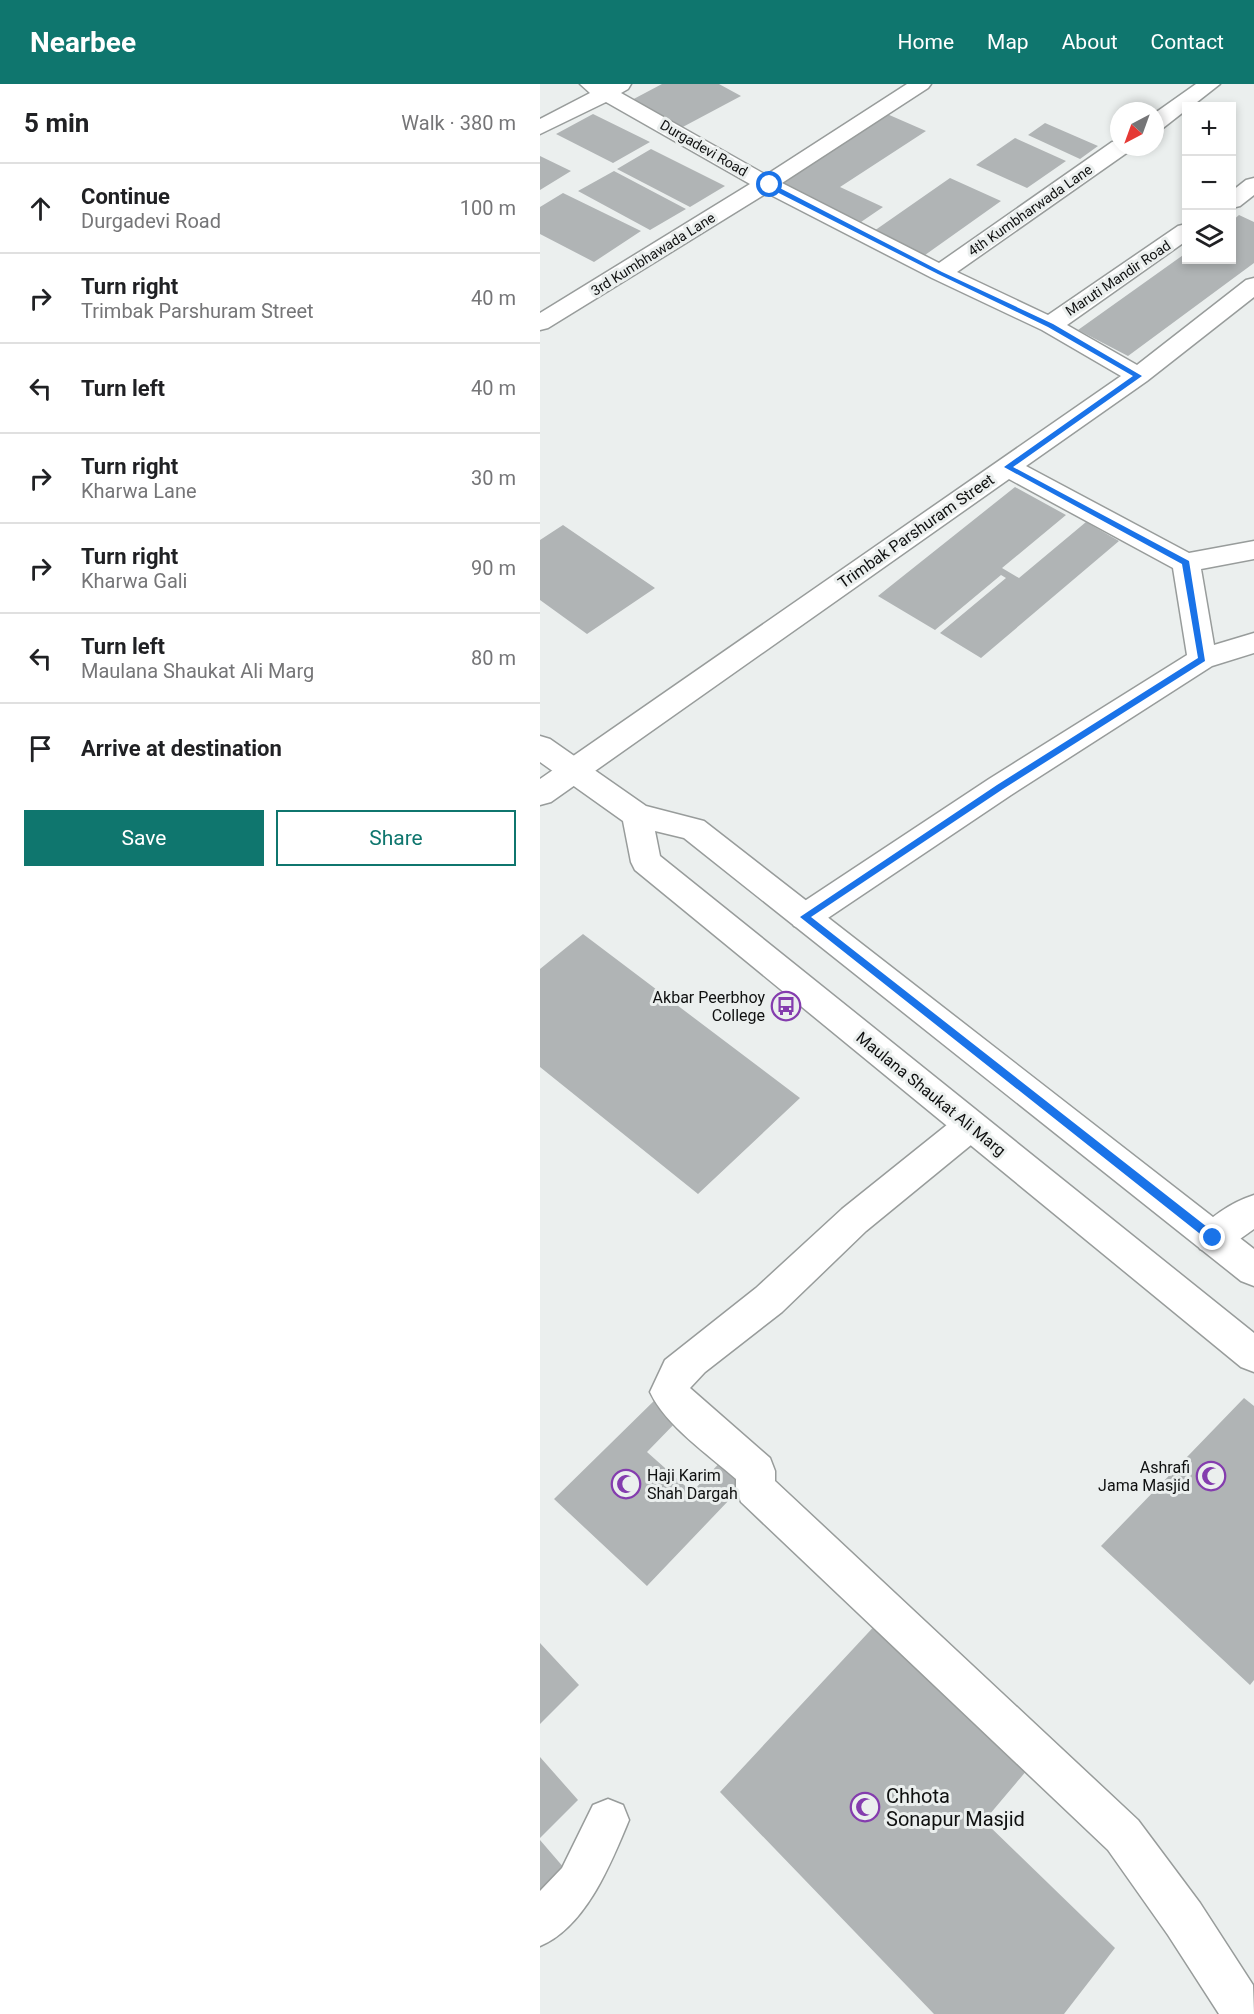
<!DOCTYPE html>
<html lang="en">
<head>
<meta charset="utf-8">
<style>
  body { margin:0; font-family:Roboto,sans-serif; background:#f6f6f6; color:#202124 }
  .controls { position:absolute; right:18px; top:18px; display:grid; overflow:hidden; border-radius:0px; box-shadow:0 3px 9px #0003 }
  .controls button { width:54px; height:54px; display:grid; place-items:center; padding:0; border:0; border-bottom:2px solid #e0e0e0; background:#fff; color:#202124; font:30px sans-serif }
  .compass { position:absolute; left:570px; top:18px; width:54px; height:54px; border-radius:50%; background:#fff; box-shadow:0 3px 9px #0003; rotate:221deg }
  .stop { position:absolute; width:18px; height:18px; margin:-14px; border:4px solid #1a73e8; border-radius:50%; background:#fff }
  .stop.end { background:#1a73e8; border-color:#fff; box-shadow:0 2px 6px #0008 }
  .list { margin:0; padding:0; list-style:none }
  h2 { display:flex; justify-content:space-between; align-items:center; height:78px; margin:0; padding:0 24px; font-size:26px }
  h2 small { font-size:20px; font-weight:400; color:#757577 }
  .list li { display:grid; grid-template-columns:39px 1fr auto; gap:18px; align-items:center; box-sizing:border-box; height:90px; padding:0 24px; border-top:2px solid #e0e0e0 }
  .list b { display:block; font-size:22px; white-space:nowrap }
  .list p { margin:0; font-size:20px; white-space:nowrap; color:#757577 }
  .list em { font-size:20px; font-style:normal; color:#757577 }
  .actions { display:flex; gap:12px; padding:18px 24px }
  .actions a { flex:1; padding:14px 0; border:2px solid #0f766e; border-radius:0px; text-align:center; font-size:21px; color:#0f766e }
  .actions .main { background:#0f766e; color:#fff }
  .icon { flex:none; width:33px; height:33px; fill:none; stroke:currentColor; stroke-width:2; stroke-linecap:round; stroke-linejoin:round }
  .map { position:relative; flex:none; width:714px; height:1930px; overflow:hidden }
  header { display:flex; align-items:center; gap:36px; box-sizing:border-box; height:84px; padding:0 30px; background:#0f766e; color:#fff }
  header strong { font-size:28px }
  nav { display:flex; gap:33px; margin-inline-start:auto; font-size:21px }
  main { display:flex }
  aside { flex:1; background:#fff }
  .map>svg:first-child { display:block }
  .building { fill:#b0b4b5 }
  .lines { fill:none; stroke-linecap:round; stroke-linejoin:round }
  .minor-casing { stroke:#989c9b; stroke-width:3 }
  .major-casing { stroke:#989c9b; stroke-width:3 }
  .minor { fill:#fff; fill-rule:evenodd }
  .major { fill:#fff; fill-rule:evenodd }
  .route { fill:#1a73e8 }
  .labels { text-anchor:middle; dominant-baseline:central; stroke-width:6; stroke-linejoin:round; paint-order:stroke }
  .far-street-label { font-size:14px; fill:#0f1010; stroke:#ebefee }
  .street-label { font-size:16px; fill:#0f1010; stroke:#ebefee }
  .poi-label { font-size:16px; fill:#0f1010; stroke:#ebefee; text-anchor:end }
  .near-poi-label { font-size:20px; fill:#0f1010; stroke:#ebefee; text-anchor:start }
</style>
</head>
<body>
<header>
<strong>Nearbee</strong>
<nav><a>Home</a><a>Map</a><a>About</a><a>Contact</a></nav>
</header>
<main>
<aside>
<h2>5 min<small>Walk · 380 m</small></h2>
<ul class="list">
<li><svg class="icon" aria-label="ahead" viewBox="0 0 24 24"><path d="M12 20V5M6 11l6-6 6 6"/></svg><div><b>Continue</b><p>Durgadevi Road</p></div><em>100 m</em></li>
<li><svg class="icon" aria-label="right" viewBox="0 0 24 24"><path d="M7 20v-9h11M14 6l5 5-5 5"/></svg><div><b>Turn right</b><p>Trimbak Parshuram Street</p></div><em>40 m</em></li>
<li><svg class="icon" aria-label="left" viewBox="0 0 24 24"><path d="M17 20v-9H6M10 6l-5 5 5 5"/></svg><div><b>Turn left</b></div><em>40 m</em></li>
<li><svg class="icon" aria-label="right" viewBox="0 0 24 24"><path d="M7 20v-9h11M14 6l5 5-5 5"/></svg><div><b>Turn right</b><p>Kharwa Lane</p></div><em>30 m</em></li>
<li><svg class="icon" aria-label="right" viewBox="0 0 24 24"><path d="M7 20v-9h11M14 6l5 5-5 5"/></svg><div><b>Turn right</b><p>Kharwa Gali</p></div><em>90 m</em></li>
<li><svg class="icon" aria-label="left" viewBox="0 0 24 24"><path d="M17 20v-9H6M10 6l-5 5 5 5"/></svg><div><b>Turn left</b><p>Maulana Shaukat Ali Marg</p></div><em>80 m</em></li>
<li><svg class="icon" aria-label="arrive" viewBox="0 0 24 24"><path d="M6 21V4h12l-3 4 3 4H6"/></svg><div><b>Arrive at destination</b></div></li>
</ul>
<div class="actions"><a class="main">Save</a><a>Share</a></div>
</aside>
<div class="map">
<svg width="714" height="1930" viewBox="0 0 714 1930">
  <rect width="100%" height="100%" fill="#ebefee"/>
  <path class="building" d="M122 0H179L201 12 139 45 88 18Z
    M53 30 110 58 73 79 16 50Z
    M347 30 386 47 300 103 343 123 321 138 239 99Z
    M505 39 558 62 540 75 488 51Z
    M475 54 526 77 487 104 436 81Z
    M111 65 185 102 150 123 77 85Z
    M0 72 31 87 0 106Z
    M74 87 146 125 110 146 38 107Z
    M410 94 461 117 385 171 334 147Z
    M23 109 101 147 54 178 0 150V123Z
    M699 131 714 138V179L588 272 538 246 646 169V176H692V137Z
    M475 403 526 431 462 484 479 494 546 438 579 457 441 574 400 549 466 494 461 491 395 546 338 512Z
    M23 441 115 504 47 550 0 516V456Z
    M43 850 260 1014 158 1110 0 983V885Z
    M120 1311 142 1332 107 1368 152 1408 188 1370 212 1392 107 1502 14 1415Z
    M704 1314 714 1322V1596L710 1601 561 1462Z
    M340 1536 493 1679 444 1737 575 1864 524 1930H394L180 1708Z
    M0 1559 39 1601 0 1640Z
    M0 1673 38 1716 0 1754Z
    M0 1756 37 1799 0 1842Z"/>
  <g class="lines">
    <g class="minor-casing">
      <path id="minor" d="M40 0H91L88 5 81 9 226 91 367 0H391L388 4 242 99 399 179 572 58 579 57V63H591L588 68 417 188 508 231 638 142 646 140V157L527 241 597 281 706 196 714 194V213L607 297 486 382 649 469 714 457V475L661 485 674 561 714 549V569L672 582 471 711 276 842 265 845 254 842 249 833 254 824 449 695 647 571 633 484 469 395 11 718 0 721V695L581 292 502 246 392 194 227 109 8 244 0 246V229L210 100 66 18 0 50V35L50 9Z
        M656 0H680L652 22H646V26L623 44 615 45V29Z
        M714 94V111L700 122 692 124V107L706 96Z
        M430 1028 442 1032 447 1042 442 1052 326 1147 242 1228 165 1288 150 1304 230 1374 235 1387V1397L598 1736 660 1819 713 1901 714 1930H679L628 1851 568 1766 201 1418 196 1405V1395C169 1371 125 1341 110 1308L125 1276 216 1204 302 1125 418 1032Z
        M714 1111V1145L686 1165 673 1170 660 1165 655 1154C665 1134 693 1118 714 1111Z
        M68 1715 83 1721 89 1736C71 1779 46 1843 0 1862V1807L22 1784 53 1721Z"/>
    </g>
    <g class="major-casing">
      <path id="major" d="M0 652 10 655 106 722 164 737 714 1165V1202L701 1197 144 754 115 747 120 772 714 1249V1288L701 1283 95 786 91 778 83 737 0 678Z"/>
    </g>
    <use href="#minor" class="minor"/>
    <use href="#major" class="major"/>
  </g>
  <path class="route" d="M227 100H232L402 188 513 240 602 292 473 383 649 477 665 577 463 705 271 833 676 1150V1157H669L260 833 457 701 658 574 642 480 464 383 593 292 508 243 398 190 227 103Z"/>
  <defs>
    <g id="bus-ring" transform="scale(1.5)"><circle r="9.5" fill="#ebefee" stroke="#843cae" stroke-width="1.5"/><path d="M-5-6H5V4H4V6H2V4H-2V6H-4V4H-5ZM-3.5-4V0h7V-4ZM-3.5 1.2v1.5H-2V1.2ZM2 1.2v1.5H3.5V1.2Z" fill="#843cae"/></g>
    <g id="mosque-ring" transform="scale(1.5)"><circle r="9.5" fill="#ebefee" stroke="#843cae" stroke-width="1.5"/><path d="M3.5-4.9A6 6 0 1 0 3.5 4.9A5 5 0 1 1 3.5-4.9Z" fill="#843cae"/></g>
  </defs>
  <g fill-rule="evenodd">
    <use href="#bus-ring" x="246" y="922"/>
    <use href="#mosque-ring" x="671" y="1392"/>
    <use href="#mosque-ring" x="86" y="1400"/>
    <use href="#mosque-ring" x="325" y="1723"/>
  </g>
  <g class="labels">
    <g class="far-street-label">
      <text transform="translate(164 64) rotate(30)">Durgadevi Road</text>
      <text transform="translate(490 126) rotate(-35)">4th Kumbharwada Lane</text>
      <text transform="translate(113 170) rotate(-32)">3rd Kumbhawada Lane</text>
      <text transform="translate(578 194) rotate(-34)">Maruti Mandir Road</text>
    </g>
    <g class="street-label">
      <text transform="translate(376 447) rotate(-35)">Trimbak Parshuram Street</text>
      <text transform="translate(391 1010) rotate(39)">Maulana Shaukat Ali Marg</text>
    </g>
    <g class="poi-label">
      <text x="225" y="913">Akbar Peerbhoy<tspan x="225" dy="18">College</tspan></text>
      <text x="650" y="1383">Ashrafi<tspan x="650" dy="18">Jama Masjid</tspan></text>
      <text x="107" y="1391" text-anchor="start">Haji Karim<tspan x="107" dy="18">Shah Dargah</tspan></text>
    </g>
    <g class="near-poi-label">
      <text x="346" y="1712">Chhota<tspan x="346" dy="23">Sonapur Masjid</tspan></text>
    </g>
  </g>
</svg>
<div class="controls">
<button>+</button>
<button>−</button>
<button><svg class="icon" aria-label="layers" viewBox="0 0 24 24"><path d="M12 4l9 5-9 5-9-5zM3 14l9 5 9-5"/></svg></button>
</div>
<svg class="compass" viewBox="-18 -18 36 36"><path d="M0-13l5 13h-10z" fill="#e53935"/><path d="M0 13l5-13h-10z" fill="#757577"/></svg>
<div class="stop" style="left:230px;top:101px"></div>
<div class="stop end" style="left:673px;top:1154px"></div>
</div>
</main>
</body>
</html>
